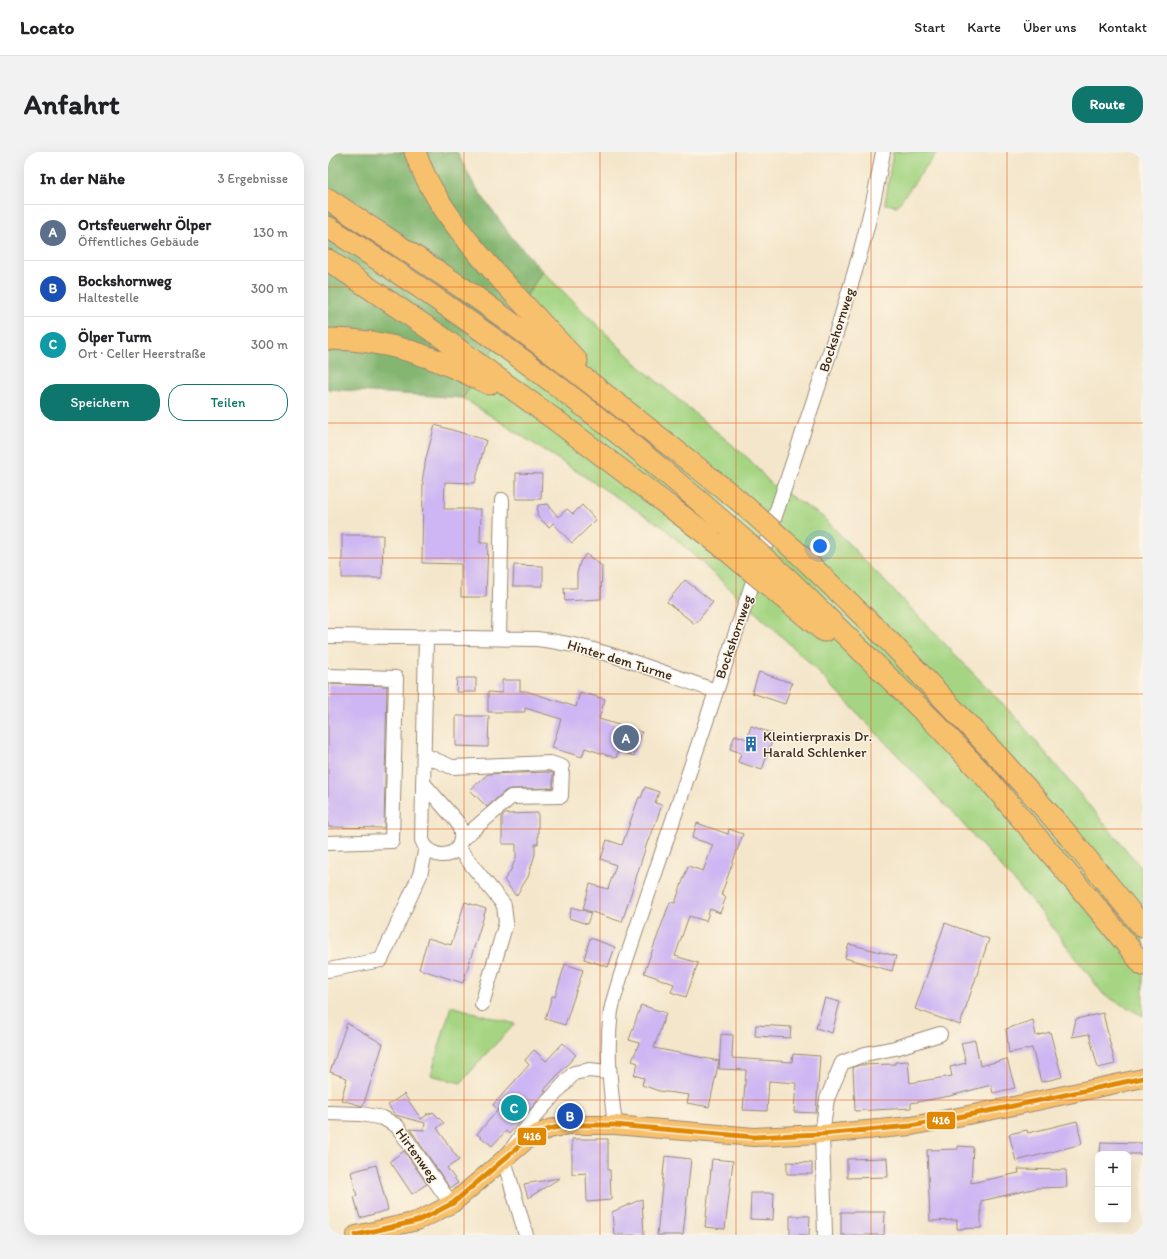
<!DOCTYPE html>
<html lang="de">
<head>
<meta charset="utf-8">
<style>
  body { margin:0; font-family:Itim,sans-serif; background:#f2f2f2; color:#202124 }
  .controls { position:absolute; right:12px; bottom:12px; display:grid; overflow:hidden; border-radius:8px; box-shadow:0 4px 16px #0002 }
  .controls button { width:36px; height:36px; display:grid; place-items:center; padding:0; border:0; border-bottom:1px solid #e0e0e0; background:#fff; color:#202124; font:20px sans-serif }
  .you { position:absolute; left:492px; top:394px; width:14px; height:14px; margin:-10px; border:3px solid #fff; border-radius:50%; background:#1a73e8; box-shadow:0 0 0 6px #1a73e833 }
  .badge { display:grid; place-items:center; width:26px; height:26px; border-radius:50%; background:#0f766e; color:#fff; font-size:13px; font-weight:700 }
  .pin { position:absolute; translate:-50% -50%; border:2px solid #fff; box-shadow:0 1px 4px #0006 }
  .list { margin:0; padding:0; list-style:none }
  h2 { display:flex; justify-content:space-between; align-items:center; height:52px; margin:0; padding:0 16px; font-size:17px }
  h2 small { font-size:13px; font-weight:400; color:#757577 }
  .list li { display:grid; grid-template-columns:26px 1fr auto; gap:12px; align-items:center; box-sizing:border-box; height:56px; padding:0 16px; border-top:1px solid #e0e0e0 }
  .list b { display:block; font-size:15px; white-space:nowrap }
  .list p { margin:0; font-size:13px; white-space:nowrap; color:#757577 }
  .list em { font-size:13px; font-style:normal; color:#757577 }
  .actions { display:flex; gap:8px; padding:12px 16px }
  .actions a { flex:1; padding:9px 0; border:1px solid #0f766e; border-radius:16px; text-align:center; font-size:14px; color:#0f766e }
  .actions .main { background:#0f766e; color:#fff }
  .map { position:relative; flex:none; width:815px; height:1083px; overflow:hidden; border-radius:16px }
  header { display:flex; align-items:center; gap:24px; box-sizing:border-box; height:56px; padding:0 20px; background:#fff; border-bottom:1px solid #e0e0e0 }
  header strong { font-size:19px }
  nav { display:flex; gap:22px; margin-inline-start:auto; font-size:14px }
  .intro { display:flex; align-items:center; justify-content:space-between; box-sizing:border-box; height:96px; padding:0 24px }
  h1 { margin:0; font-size:28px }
  .button { padding:10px 18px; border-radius:16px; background:#0f766e; color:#fff; font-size:14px; font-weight:700 }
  main { display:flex; gap:24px; padding:0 24px }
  aside { flex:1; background:#fff; border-radius:16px; box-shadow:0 4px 16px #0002 }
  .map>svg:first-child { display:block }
  .green { fill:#a5d583; stroke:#708050 }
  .forest { fill:#84b671; stroke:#607048 }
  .building { fill:#cdb6f3 }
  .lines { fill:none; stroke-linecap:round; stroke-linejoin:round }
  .minor-casing { stroke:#988874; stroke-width:16 }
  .major-casing { stroke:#988874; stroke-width:20 }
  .highway-casing { stroke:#988874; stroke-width:23 }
  .minor { stroke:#fff; stroke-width:14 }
  .major { stroke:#f7c06c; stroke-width:18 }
  .highway { stroke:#f7c06c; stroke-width:21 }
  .highway-bridge-casing { stroke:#988874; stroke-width:23; stroke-linecap:butt }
  .highway-bridge { stroke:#f7c06c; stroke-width:21 }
  .bus-1-casing { stroke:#fcf5e5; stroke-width:8 }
  .bus-1 { stroke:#e18803; stroke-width:5 }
  .grid { fill:none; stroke:#df570d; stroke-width:1; stroke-opacity:0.55 }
  .labels { text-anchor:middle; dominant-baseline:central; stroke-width:3; stroke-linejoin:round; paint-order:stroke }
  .street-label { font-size:14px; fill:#3b2a1e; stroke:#fcf5e5 }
  .poi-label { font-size:14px; fill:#3b2a1e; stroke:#fcf5e5; text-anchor:start }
  .line-badge { stroke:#fcf5e5; stroke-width:1.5 }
  .badge-label { font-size:11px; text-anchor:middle; font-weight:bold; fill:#fff }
</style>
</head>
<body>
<header>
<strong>Locato</strong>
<nav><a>Start</a><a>Karte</a><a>Über uns</a><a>Kontakt</a></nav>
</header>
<div class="intro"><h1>Anfahrt</h1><a class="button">Route</a></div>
<main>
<aside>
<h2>In der Nähe<small>3 Ergebnisse</small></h2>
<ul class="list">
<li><span class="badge" style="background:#5c6f8a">A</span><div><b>Ortsfeuerwehr Ölper</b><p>Öffentliches Gebäude</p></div><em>130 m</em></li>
<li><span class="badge" style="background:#1a4fb4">B</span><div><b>Bockshornweg</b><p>Haltestelle</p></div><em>300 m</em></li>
<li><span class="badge" style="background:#0f9aa8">C</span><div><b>Ölper Turm</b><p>Ort · Celler Heerstraße</p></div><em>300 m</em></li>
</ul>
<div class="actions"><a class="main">Speichern</a><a>Teilen</a></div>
</aside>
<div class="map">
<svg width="815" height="1083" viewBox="0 0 815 1083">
  <rect width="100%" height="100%" fill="#fcf5e5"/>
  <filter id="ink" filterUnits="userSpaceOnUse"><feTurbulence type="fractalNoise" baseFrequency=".025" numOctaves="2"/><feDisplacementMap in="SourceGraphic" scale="8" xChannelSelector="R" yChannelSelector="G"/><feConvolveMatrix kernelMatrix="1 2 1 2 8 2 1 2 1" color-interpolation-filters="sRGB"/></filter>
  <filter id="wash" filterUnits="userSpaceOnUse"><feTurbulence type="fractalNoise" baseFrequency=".012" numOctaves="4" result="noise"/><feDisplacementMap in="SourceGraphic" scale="16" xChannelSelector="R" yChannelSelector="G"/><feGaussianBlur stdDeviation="0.9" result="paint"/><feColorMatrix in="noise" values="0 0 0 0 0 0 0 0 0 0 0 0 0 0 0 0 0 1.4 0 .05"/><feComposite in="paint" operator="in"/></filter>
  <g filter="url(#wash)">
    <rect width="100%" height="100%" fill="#f4e6cb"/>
    <path class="green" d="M565 0H609L569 54 557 52Z
      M214 119 313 216 422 308 442 331 495 365 690 568 815 718V864L776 843 710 756 632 669 479 508 335 375 135 246Z
      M123 854 187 872 154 906 133 931 103 923Z"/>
    <path class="forest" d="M0 0H129L146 33 185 87 214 119 135 246 0 237Z"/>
    <g id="blocks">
      <path class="building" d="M107 273 158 288 147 331 117 330 116 357H153L152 391H160L158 445H133V412L94 411 95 330H94L98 306Z
        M188 321 214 322 213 347H188Z
        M220 352 230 365 239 357 245 362 254 353 268 368 244 391 225 371 221 375 209 364 210 353Z
        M14 383H55L54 426H14Z
        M258 402 274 414 273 447 237 449 236 436H249V421L252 410Z
        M186 413 215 414V434H185Z
        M357 428 385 450 367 472 339 450Z
        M431 520 464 531 457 552 424 541Z
        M129 526H148V540H128Z
        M174 528H192V539H198L248 555 252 540 277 547 271 567 314 580 306 604 290 599 288 606 257 596 254 605 224 596 233 567 197 556V560H160V540L174 541Z
        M0 532 59 534 56 676 0 675Z
        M128 564H161L160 595 128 594Z
        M423 574 446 582 434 618 410 610 413 601 402 597 407 583 419 587Z
        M221 620 225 621V636L182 637 177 639 159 655 142 638 160 622Z
        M317 635 331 640 327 651 334 653 321 689 320 688 294 770 255 757 262 732 280 737 288 713 273 707 279 688 294 693 311 645 313 646Z
        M210 661V692H207V702L200 725 188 744 176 728 183 718 188 706V692H174V664L177 662Z
        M369 671 400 682 401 677 415 682 393 743 398 745 392 761 382 757 378 769 361 764 347 804 370 811 358 845 343 840 346 832 316 821 342 750 347 751 360 714 375 719 385 693 364 686Z
        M137 750 158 757 135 831 91 817 100 786 123 793Z
        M244 755 263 761 259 772 241 766Z
        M617 771 661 787 632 873 587 857Z
        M262 786 287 795 280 815 256 807Z
        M521 792 568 804 564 819 517 806Z
        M237 812 255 818 237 873 217 867 224 844 227 845Z
        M497 846 512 850 504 881 488 876Z
        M313 853 338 861 326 896 391 909 381 955 359 951 361 943 331 939 314 933 316 926 306 923 310 911 304 909 311 891 301 888Z
        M775 861 787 912 770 916 761 882 744 885 748 867Z
        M705 868 708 884 722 880 734 925 713 930 704 896 681 901 678 877Z
        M19 871 55 892 35 954 13 948 19 926 2 920Z
        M428 873 463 875 462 886 427 884Z
        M393 882 405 883 404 906 464 910 465 902 492 904 488 961 466 960 468 931 441 929 439 959 415 958 418 918 391 917Z
        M647 888 652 914 679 907 687 936 665 941 663 933 622 944 583 951V956L527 959 525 916 531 913 567 912V910L580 909 582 931 624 924 622 915 638 911 633 891Z
        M235 891 248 903 216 938 218 939 181 982 178 979 164 994 149 982 170 958 165 953 201 913 197 908 206 898 218 909Z
        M76 942 93 967 99 963V961L100 963 105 960 116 971 109 976 131 1008 119 1016 130 1031 122 1036 82 977 96 978 97 971 67 963 60 953Z
        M749 969 754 992 688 1009 681 982 699 978 700 981Z
        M244 987H280V1018H282L283 1048 259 1050 258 1021 244 1022Z
        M773 990 815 991V1002H772Z
        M630 994 645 995 643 1031 691 1021 690 1017 738 1018 739 1035 709 1036 653 1049V1076L629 1077V1068L602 1069 599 998 630 997Z
        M76 999 99 1032 84 1042 62 1009Z
        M337 1004 363 1007 355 1083H329Z
        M559 1006 560 1025 519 1026V1007Z
        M384 1007 405 1009 397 1077 377 1075Z
        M459 1010 484 1011V1022H459Z
        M48 1013 60 1058 32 1066 26 1045 29 1044 23 1020Z
        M232 1026 200 1046 196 1032Z
        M423 1041H446L445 1068 422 1067Z
        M314 1047 316 1083H286L284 1060Z
        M513 1060H557L556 1083H513Z
        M462 1064H482L481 1083H462Z"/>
    </g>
  </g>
  <g filter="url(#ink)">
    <use href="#blocks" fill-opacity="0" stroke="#988874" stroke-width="1"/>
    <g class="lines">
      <g class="minor-casing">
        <path id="minor" d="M0 484 209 487C271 494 329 519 388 539
          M171 486 174 348
          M0 524 68 526 64 689 0 691
          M96 603 124 615 222 611 234 615 233 644 183 645 133 688
          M95 631 130 671C132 677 134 681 133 687 131 704 110 708 99 696 97 694 95 691 94 688L98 485
          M130 696 176 753 178 771 154 852
          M0 818 53 808 92 723 98 696
          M0 961 33 962 55 966 69 974 117 1043 125 1051
          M287 973C282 933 278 899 283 859 285 848 289 837 292 826L505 191C525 128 544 65 555 0
          M198 1083 176 1008 207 964 246 921 261 918 280 920
          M497 1083 494 982 499 947 514 911 537 902 567 896 612 882"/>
      </g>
      <g class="major-casing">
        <path id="major" d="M28 1083 89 1069 106 1061 125 1051 202 985 221 977 240 973H287L426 985 494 982 583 974 676 956 815 926"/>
      </g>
      <g class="highway-casing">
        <path id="highway" d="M87 0C99 34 118 61 140 89 174 131 212 169 249 209
          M0 47C52 82 105 115 156 151 243 214 326 281 410 348
          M0 75C45 104 89 133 133 164 226 228 314 299 399 373
          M0 108 112 184 230 270 391 392
          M0 187C61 187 107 205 161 232
          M470 401 562 490 676 611 734 676 815 775
          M459 426 607 571 663 631 775 763 815 813
          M452 443 496 479"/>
      </g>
      <use href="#minor" class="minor"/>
      <use href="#major" class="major"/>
      <use href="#highway" class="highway"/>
      <g class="highway-bridge-casing">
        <path id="highway-bridge" d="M410 348 470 401
          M399 373 459 426
          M391 392 452 443"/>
      </g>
      <use href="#highway-bridge" class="highway-bridge"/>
      <g class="bus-1-casing">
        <path id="bus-1" d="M28 1083 89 1069 106 1061 125 1051 202 985 221 977 240 973H287L426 985 494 982 583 974 676 956 815 926"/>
      </g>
      <use href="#bus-1" class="bus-1"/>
    </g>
  </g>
  <path class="grid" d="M136 0V1083M272 0V1083M408 0V1083M543 0V1083M679 0V1083M0 135H815M0 271H815M0 406H815M0 542H815M0 677H815M0 812H815M0 948H815"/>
  <defs>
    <g id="building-bare" transform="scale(1.2)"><path d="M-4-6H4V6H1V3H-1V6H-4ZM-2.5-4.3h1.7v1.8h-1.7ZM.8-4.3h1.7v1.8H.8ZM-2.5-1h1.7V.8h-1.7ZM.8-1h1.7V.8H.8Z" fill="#1f6fb2" stroke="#fcf5e5" stroke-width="2.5" paint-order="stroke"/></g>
  </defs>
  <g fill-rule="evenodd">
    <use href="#building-bare" x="423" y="592"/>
  </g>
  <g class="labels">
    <g class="street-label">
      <text transform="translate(509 178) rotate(-72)">Bockshornweg</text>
      <text transform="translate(406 485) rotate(-71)">Bockshornweg</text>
      <text transform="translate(292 508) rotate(17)">Hinter dem Turme</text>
      <text transform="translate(89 1003) rotate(54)">Hirtenweg</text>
    </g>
    <g class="poi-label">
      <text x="435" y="584">Kleintierpraxis Dr.<tspan x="435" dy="16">Harald Schlenker</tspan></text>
    </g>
  </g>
  <g class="line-badge">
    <rect x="598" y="959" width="30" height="19" rx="4" fill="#e18803"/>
    <rect x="189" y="975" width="30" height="19" rx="4" fill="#e18803"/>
  </g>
  <g class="badge-label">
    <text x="613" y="972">416</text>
    <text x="204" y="988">416</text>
  </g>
</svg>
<div class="controls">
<button>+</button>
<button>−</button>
</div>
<div class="you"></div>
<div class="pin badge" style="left:298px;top:586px;background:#5c6f8a">A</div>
<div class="pin badge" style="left:242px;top:964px;background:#1a4fb4">B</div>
<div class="pin badge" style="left:186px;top:956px;background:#0f9aa8">C</div>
</div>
</main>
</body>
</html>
